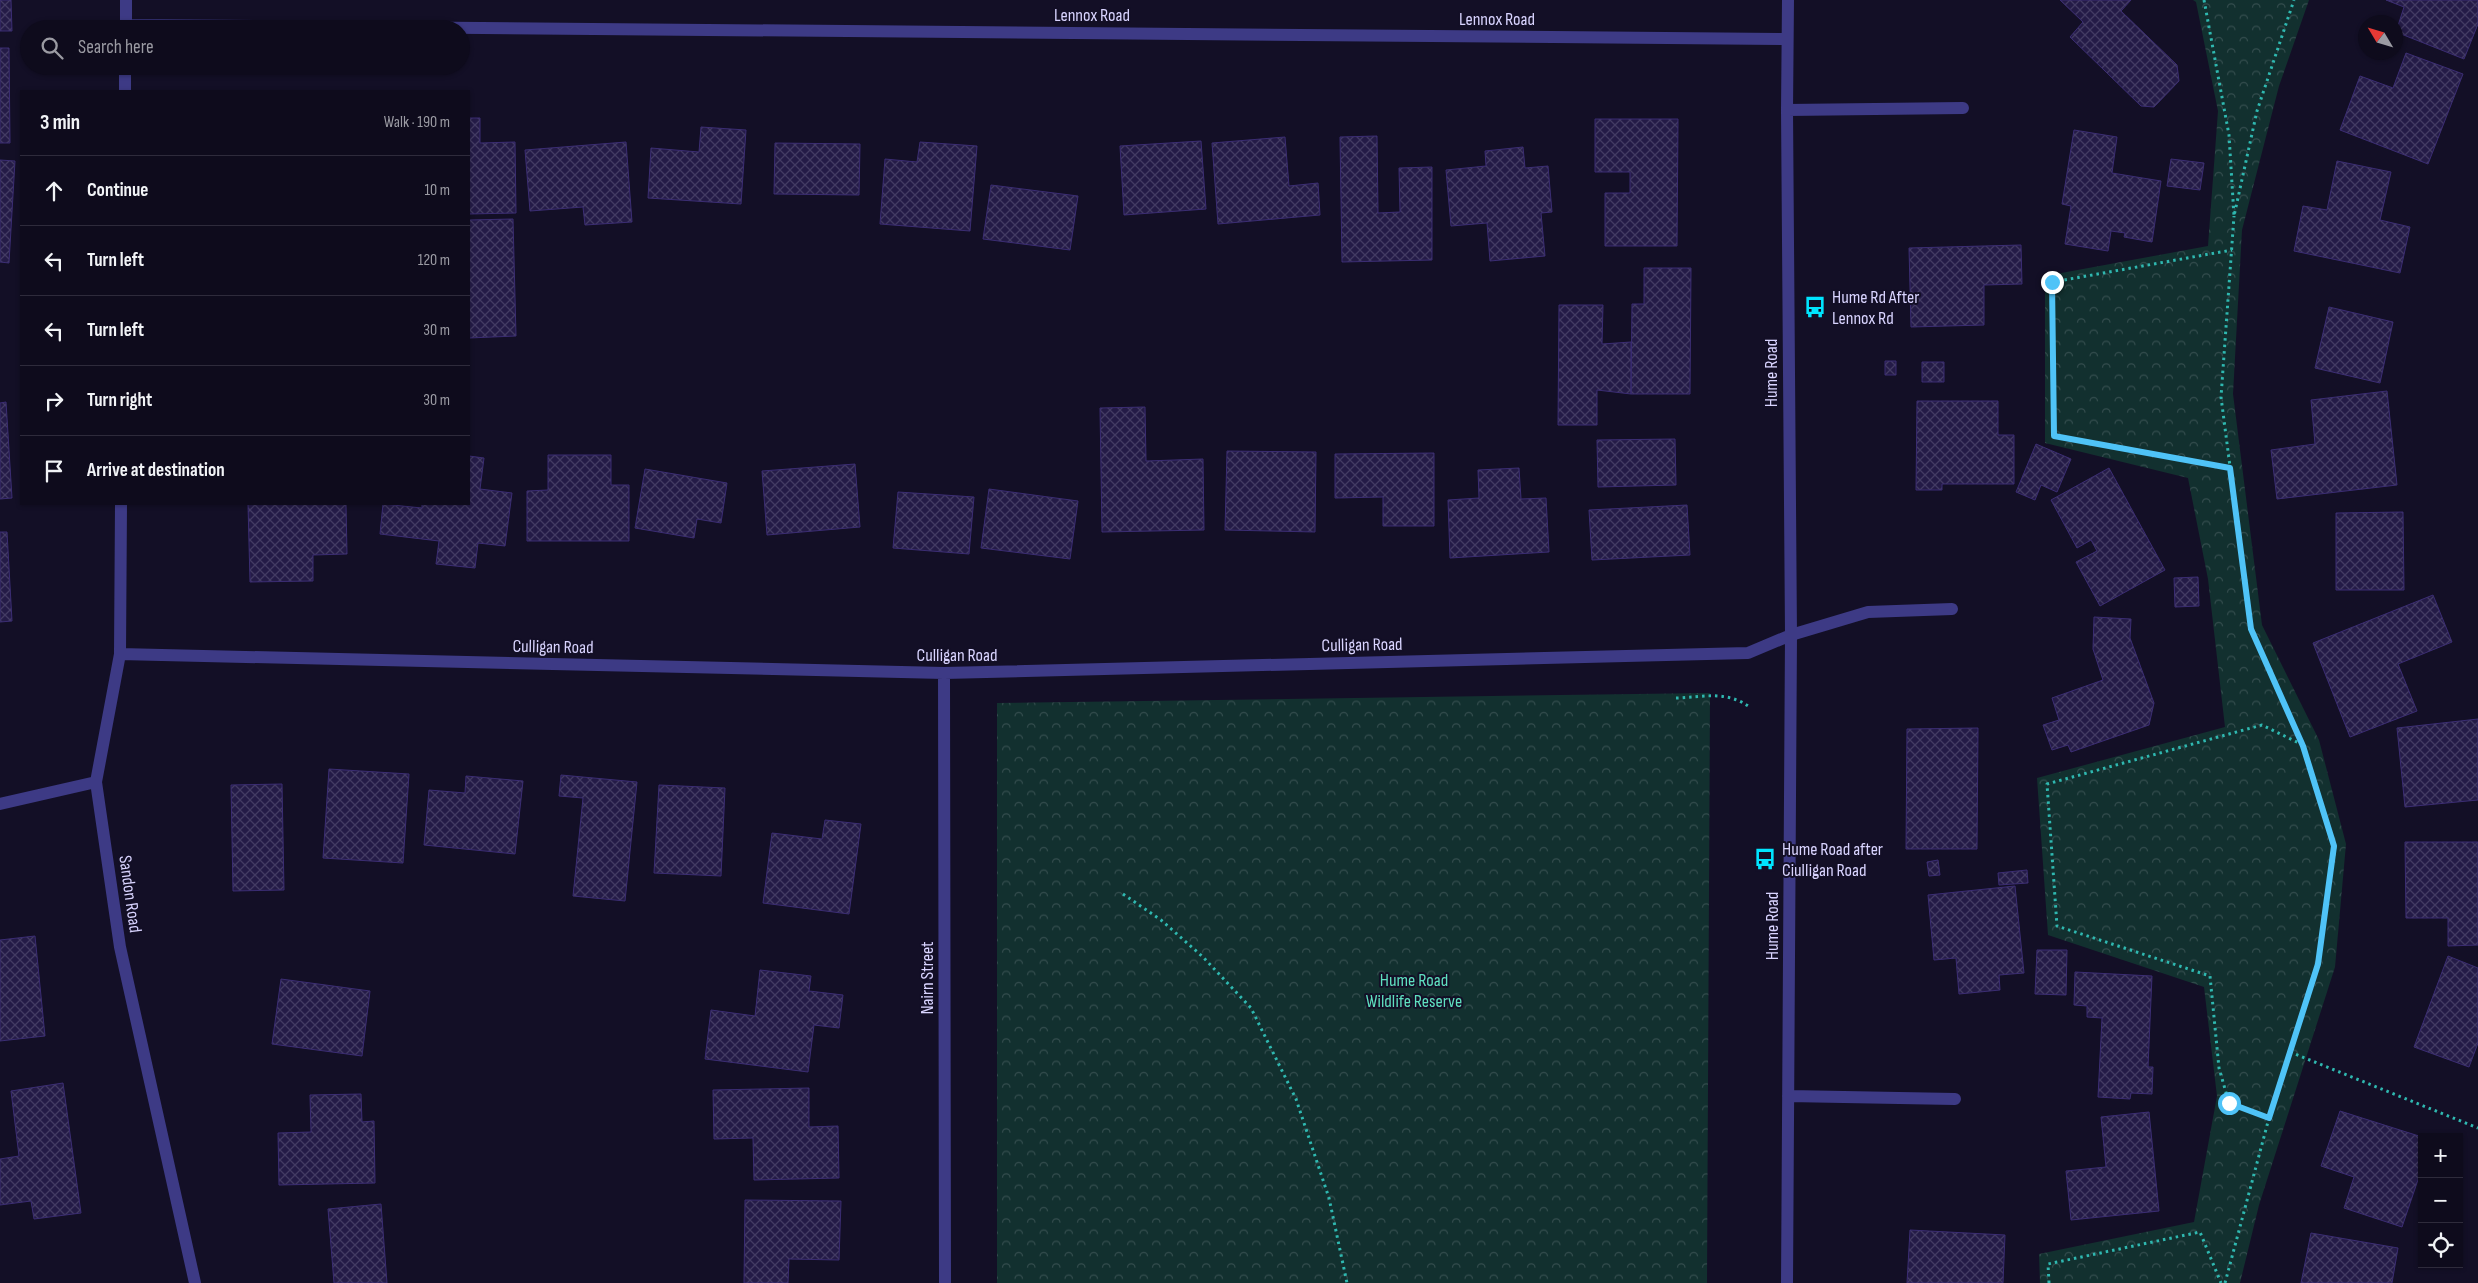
<!DOCTYPE html>
<html lang="en">
<head>
<meta charset="utf-8">
<style>
  body { margin:0; font-family:"Sofia Sans Condensed",sans-serif; background:#171425; color:#f1f3f6 }
  .controls { position:absolute; right:15px; bottom:15px; display:grid; overflow:hidden; border-radius:0px; box-shadow:0 1px 4px #0004 }
  .controls button { width:45px; height:45px; display:grid; place-items:center; padding:0; border:0; border-bottom:1px solid #2e2b3b; background:#0e0b1c; color:#f1f3f6; font:25px sans-serif }
  .compass { position:absolute; left:2358px; top:15px; width:45px; height:45px; border-radius:50%; background:#0e0b1c; box-shadow:0 1px 4px #0004; rotate:308deg }
  .stop { position:absolute; width:15px; height:15px; margin:-11px; border:4px solid #4fc3f7; border-radius:50%; background:#fff }
  .stop.end { background:#4fc3f7; border-color:#fff; box-shadow:0 1px 5px #0008 }
  .list { margin:0; padding:0; list-style:none }
  h2 { display:flex; justify-content:space-between; align-items:center; height:65px; margin:0; padding:0 20px; font-size:21px }
  h2 small { font-size:16px; font-weight:400; color:#9b9ba3 }
  .list li { display:grid; grid-template-columns:32px 1fr auto; gap:15px; align-items:center; box-sizing:border-box; height:70px; padding:0 20px; border-top:1px solid #2e2b3b }
  .list b { display:block; font-size:19px; white-space:nowrap }
  .list em { font-size:16px; font-style:normal; color:#9b9ba3 }
  .icon { flex:none; width:28px; height:28px; fill:none; stroke:currentColor; stroke-width:2; stroke-linecap:round; stroke-linejoin:round }
  .map { position:relative; flex:none; width:2478px; height:1283px; overflow:hidden }
  .search { position:absolute; background:#0e0b1c; box-shadow:0 1px 4px #0004; left:20px; top:20px; width:450px; height:55px; display:flex; align-items:center; gap:12px; box-sizing:border-box; padding:0 18px; border-radius:28px; color:#9b9ba3; font-size:19px }
  .panel { position:absolute; background:#0e0b1c; box-shadow:0 1px 4px #0004; left:20px; top:90px; width:450px; height:415px; border-radius:0px }
  .map>svg:first-child { display:block }
  .forest { fill:url(#forest-crowns) }
  .building { fill:url(#building-cross-hatch); stroke:#3b2d73 }
  .lines { fill:none; stroke-linecap:round; stroke-linejoin:round }
  .path { stroke:#2fb8b0; stroke-width:3; stroke-dasharray:2.5 4; stroke-linecap:butt }
  .minor { stroke:#3d3a85; stroke-width:12 }
  .route { stroke:#4fc3f7; stroke-width:6 }
  .labels { text-anchor:middle; dominant-baseline:central; stroke-width:4; stroke-linejoin:round; paint-order:stroke }
  .street-label { font-size:18px; fill:#d9d4ff; stroke:#130f26 }
  .poi-label { font-size:18px; fill:#d9d4ff; stroke:#130f26; text-anchor:start }
  .park-label { font-size:18px; fill:#5fe0c0; stroke:#130f26 }
</style>
</head>
<body>
<div class="map">
<svg width="2478" height="1283" viewBox="0 0 2478 1283">
  <defs>
    <pattern id="forest-crowns" width="20" height="18" patternUnits="userSpaceOnUse" patternTransform="scale(1.25)"><rect width="20" height="18" fill="#12302f"/><path d="M2 6a3 3 0 1 1 6 0M12 15a3 3 0 1 1 6 0" fill="none" stroke="#344d4e"/></pattern>
    <pattern id="building-cross-hatch" width="8" height="8" patternUnits="userSpaceOnUse" patternTransform="scale(1.25)"><rect width="8" height="8" fill="#241b47"/><path d="M0 0l8 8M0 8l8-8" fill="none" stroke="#433b63"/></pattern>
  </defs>
  <rect width="100%" height="100%" fill="#130f26"/>
  <path class="forest" d="M2193 0H2309L2279 86 2242 230 2233 394 2262 625 2319 740 2346 844 2335 967 2259 1205 2240 1283H2040L2039 1254 2194 1222 2217 1096 2204 987 2048 935 2037 778 2225 727 2208 579 2188 478 2045 443V276L2208 246 2218 111 2196 2Z
    M1710 693 1707 1283H997V703Z"/>
  <path class="building" d="M0 0H11L12 31H0Z
    M2060 0H2131L2121 11 2177 65 2179 81 2154 107 2141 106 2070 37 2083 22Z
    M2386 0H2478V24L2464 59 2396 32 2404 7Z
    M0 48H9L10 143H0Z
    M2406 53 2463 74 2428 164 2340 130 2360 76 2393 88Z
    M469 118H480V143L515 142 516 213 469 214Z
    M1595 119H1678L1677 246H1605V193H1630V172H1595Z
    M701 127 746 130 741 204 648 198 651 148 699 152Z
    M2074 130 2117 137 2112 173 2161 181 2152 242 2124 237 2125 233 2111 231 2108 251 2065 244 2071 206 2062 204Z
    M1377 136 1378 213 1400 212 1399 168 1432 167V260L1342 262 1340 137Z
    M1285 137 1289 186 1318 183 1320 215 1218 224 1212 143Z
    M1201 141 1206 209 1124 215 1120 146Z
    M626 142 632 222 585 225 583 207 530 211 525 150Z
    M920 142 977 146 970 231 880 224 885 159 917 162Z
    M775 143 860 144 859 195 774 194Z
    M1523 147 1525 168 1548 166 1552 212 1541 213 1545 256 1490 261 1487 223 1451 226 1446 170 1486 166 1485 151Z
    M2171 159 2204 163 2200 190 2167 186Z
    M0 160 15 161 9 263 0 262Z
    M2337 161 2391 172 2380 220 2410 227 2400 273 2294 251 2303 206 2327 210Z
    M991 185 1078 196 1070 250 983 239Z
    M513 219 516 336 469 338V220Z
    M2021 245 2022 284 1984 285V325L1911 327 1909 248Z
    M1644 268H1691L1690 394H1631L1632 304H1644Z
    M1559 305H1603L1602 344 1631 342V394L1597 390V425H1558Z
    M2329 307 2393 322 2380 383 2315 368Z
    M1885 361H1896V375H1885Z
    M1922 362H1944V382H1922Z
    M2387 391 2397 485 2277 499 2271 450 2315 444 2311 400Z
    M1917 401H1998V435H2014V484H1942V490H1916Z
    M6 402 12 498 0 499V403Z
    M1145 407 1146 461 1203 459 1204 530 1102 532 1100 408Z
    M1675 439 1676 485 1598 487 1597 440Z
    M2036 444 2071 459 2057 492 2041 485 2035 500 2016 492Z
    M1227 451 1316 452 1315 532 1225 530Z
    M1434 453V526H1383V497L1335 498V454Z
    M548 455H611V485H629V541H527V491L548 490Z
    M469 456 484 458 480 489 512 493 505 546 478 543 475 568 436 564 439 541 380 534 383 504 422 508V504H469Z
    M855 464 860 527 767 535 762 471Z
    M1519 468 1521 499 1546 498 1549 552 1450 558 1448 500 1479 498 1478 470Z
    M2109 468 2165 570 2100 606 2076 562 2097 551 2091 540 2077 548 2051 500Z
    M645 469 727 483 721 523 697 519 694 538 635 528Z
    M989 489 1078 501 1070 559 981 548Z
    M898 492 974 497 969 554 893 548Z
    M248 504H346L347 554 313 555V581L250 582Z
    M1687 505 1690 555 1592 560 1589 510Z
    M2403 512 2404 590H2336V513Z
    M0 532H7L12 621 0 622Z
    M2198 577 2199 606 2175 607 2174 578Z
    M2433 595 2452 642 2398 664 2417 711 2350 737 2313 643Z
    M2094 617 2131 619 2130 638 2154 703 2149 725 2071 752 2068 745 2052 750 2043 725 2059 720 2052 698 2103 680 2093 649Z
    M2478 719V800L2405 807 2397 728Z
    M1978 728 1977 849H1906L1907 729Z
    M329 769 409 774 403 863 323 858Z
    M561 775 637 782 625 901 573 896 583 798 559 796Z
    M466 776 523 781 515 854 424 845 429 790 465 793Z
    M282 784 284 890 233 891 231 785Z
    M659 785 725 788 721 876 654 873Z
    M825 820 861 824 849 914 763 903 772 833 822 839Z
    M2405 842H2478V945L2448 946V918H2406Z
    M1938 860 1940 875 1929 876 1927 862Z
    M2027 870 2028 883 1999 885 1998 873Z
    M2015 886 2024 973 1999 975 2000 990 1959 994 1956 958 1934 960 1928 895Z
    M35 936 45 1036 0 1041V940Z
    M2037 950H2067L2066 995 2035 994Z
    M2448 956 2478 968V1043L2469 1067 2414 1047Z
    M760 970 811 976 809 991 843 995 839 1028 814 1025 808 1072 705 1059 711 1010 755 1016Z
    M2075 972 2152 976 2148 1067H2153L2152 1094 2131 1093 2130 1099 2098 1097 2102 1018 2087 1017V1006L2074 1005Z
    M281 979 370 991 362 1056 272 1044Z
    M63 1083 81 1213 34 1219 31 1201 0 1205V1159L19 1156 11 1091Z
    M809 1088V1127L838 1126 839 1178 754 1180 753 1138 714 1139 713 1090Z
    M361 1094 362 1122 374 1121 375 1183 279 1185 278 1133 311 1132 310 1095Z
    M2340 1111 2422 1137V1168L2402 1227 2344 1208 2354 1177 2321 1166Z
    M2149 1112 2159 1211 2071 1220 2066 1171 2106 1167 2101 1117Z
    M745 1200 841 1201 839 1260 789 1259 788 1283H744Z
    M381 1204 387 1283H334L328 1209Z
    M1910 1230 2005 1235 2003 1283H1907Z
    M2311 1233 2398 1248 2392 1283H2301Z"/>
  <g class="lines">
    <path class="path" d="M2204 0 2229 135 2234 216 2257 111 2294 0
      M2230 468 2054 436 2053 282 2232 250
      M1676 698C1704 697 1727 690 1751 708
      M1123 894 1161 920 1203 957 1251 1008 1296 1099 1329 1198 1347 1283
      M2290 1052 2478 1128
      M2269 1118 2229 1103 2219 1068 2210 976 2057 926 2047 784 2262 725 2303 745
      M2049 1283 2048 1264 2200 1232 2221 1283
      M2225 1283 2269 1118 2318 964 2335 847 2303 746 2251 629 2221 397 2234 216"/>
    <path class="minor" d="M126 0V29
      M126 25 1787 39
      M125 91V66
      M1787 110 1963 108
      M121 504 120 654 96 782 120 947 195 1283
      M120 654 944 673 1748 653 1791 635 1868 612 1952 609
      M944 673 945 1283
      M0 804 96 782
      M1788 1096 1955 1099
      M1787 1283 1791 635 1787 110 1788 0"/>
  </g>
  <g class="lines">
    <path class="route" d="M2052 282 2054 436 2230 468 2251 629 2303 746 2334 846 2318 964 2269 1118 2229 1103"/>
  </g>
  <defs>
    <g id="bus-bare" transform="scale(1.725)"><path d="M-5-6H5V4H4V6H2V4H-2V6H-4V4H-5ZM-3.5-4V0h7V-4ZM-3.5 1.2v1.5H-2V1.2ZM2 1.2v1.5H3.5V1.2Z" fill="#00e5ff" stroke="#130f26" stroke-width="2.5" paint-order="stroke"/></g>
  </defs>
  <g fill-rule="evenodd">
    <use href="#bus-bare" x="1815" y="307"/>
    <use href="#bus-bare" x="1765" y="859"/>
  </g>
  <g class="labels">
    <g class="street-label">
      <text x="1092" y="15">Lennox Road</text>
      <text x="1497" y="19">Lennox Road</text>
      <text transform="translate(1771 373) rotate(-90)">Hume Road</text>
      <text transform="translate(1362 645) rotate(-1)">Culligan Road</text>
      <text transform="translate(553 647) rotate(1)">Culligan Road</text>
      <text x="957" y="655">Culligan Road</text>
      <text transform="translate(130 894) rotate(82)">Sandon Road</text>
      <text transform="translate(1772 926) rotate(-90)">Hume Road</text>
      <text transform="translate(927 978) rotate(-90)">Nairn Street</text>
    </g>
    <g class="poi-label">
      <text x="1832" y="297">Hume Rd After<tspan x="1832" dy="21">Lennox Rd</tspan></text>
      <text x="1782" y="849">Hume Road after<tspan x="1782" dy="21">Ciulligan Road</tspan></text>
    </g>
    <g class="park-label">
      <text x="1414" y="980">Hume Road<tspan x="1414" dy="21">Wildlife Reserve</tspan></text>
    </g>
  </g>
</svg>
<div class="controls">
<button>+</button>
<button>−</button>
<button><svg class="icon" aria-label="locate" viewBox="0 0 24 24"><circle cx="12" cy="12" r="6"/><path d="M12 2v4M12 18v4M2 12h4M18 12h4"/></svg></button>
</div>
<svg class="compass" viewBox="-18 -18 36 36"><path d="M0-13l5 13h-10z" fill="#e53935"/><path d="M0 13l5-13h-10z" fill="#9b9ba3"/></svg>
<div class="stop" style="left:2229px;top:1103px"></div>
<div class="stop end" style="left:2052px;top:282px"></div>
<div class="search"><svg class="icon" aria-label="search" viewBox="0 0 24 24"><circle cx="10" cy="10" r="6"/><path d="M15 15l6 6"/></svg>Search here</div>
<section class="panel">
<h2>3 min<small>Walk · 190 m</small></h2>
<ul class="list">
<li><svg class="icon" aria-label="ahead" viewBox="0 0 24 24"><path d="M12 20V5M6 11l6-6 6 6"/></svg><div><b>Continue</b></div><em>10 m</em></li>
<li><svg class="icon" aria-label="left" viewBox="0 0 24 24"><path d="M17 20v-9H6M10 6l-5 5 5 5"/></svg><div><b>Turn left</b></div><em>120 m</em></li>
<li><svg class="icon" aria-label="left" viewBox="0 0 24 24"><path d="M17 20v-9H6M10 6l-5 5 5 5"/></svg><div><b>Turn left</b></div><em>30 m</em></li>
<li><svg class="icon" aria-label="right" viewBox="0 0 24 24"><path d="M7 20v-9h11M14 6l5 5-5 5"/></svg><div><b>Turn right</b></div><em>30 m</em></li>
<li><svg class="icon" aria-label="arrive" viewBox="0 0 24 24"><path d="M6 21V4h12l-3 4 3 4H6"/></svg><div><b>Arrive at destination</b></div></li>
</ul>
</section>
</div>
</body>
</html>
